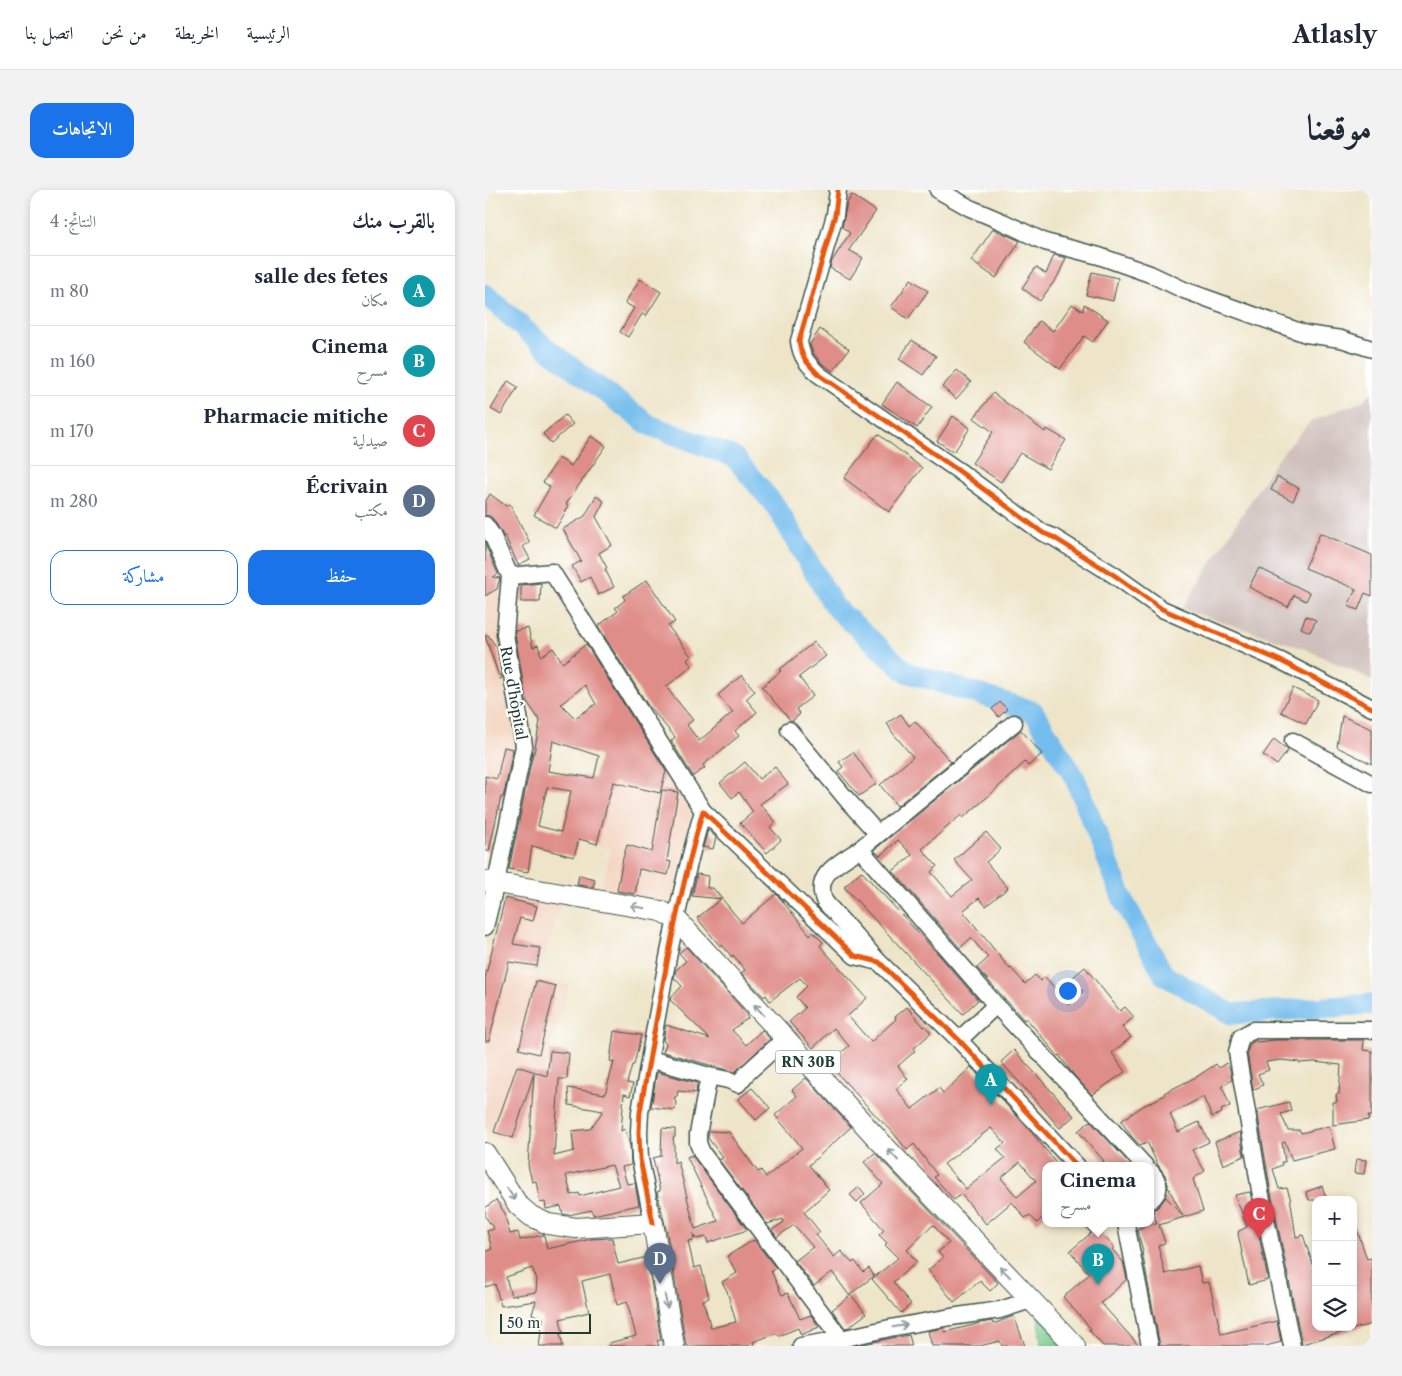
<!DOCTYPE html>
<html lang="ar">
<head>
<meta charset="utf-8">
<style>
  body { margin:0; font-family:"Libre Caslon Text",Amiri,serif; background:#f2f2f3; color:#1f2937; direction:rtl }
  .controls { position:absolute; right:15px; bottom:15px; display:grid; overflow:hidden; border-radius:10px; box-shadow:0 2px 8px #0003 }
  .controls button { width:45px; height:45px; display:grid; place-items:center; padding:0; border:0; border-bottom:1px solid #e0e1e3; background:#fff; color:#1f2937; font:25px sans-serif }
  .scale { position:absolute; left:15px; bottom:12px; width:91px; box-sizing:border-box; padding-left:5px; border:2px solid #1f3d34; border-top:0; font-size:14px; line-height:18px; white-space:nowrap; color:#1f3d34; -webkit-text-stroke:4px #fff; paint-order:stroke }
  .you { position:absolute; left:582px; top:800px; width:18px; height:18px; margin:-12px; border:4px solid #fff; border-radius:50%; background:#1a73e8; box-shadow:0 0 0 8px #1a73e833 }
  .badge { display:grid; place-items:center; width:32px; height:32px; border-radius:50%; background:#1a73e8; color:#fff; font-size:16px; font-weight:700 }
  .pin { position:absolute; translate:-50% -41px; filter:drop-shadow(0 1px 2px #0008) }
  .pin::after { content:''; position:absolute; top:26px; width:18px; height:15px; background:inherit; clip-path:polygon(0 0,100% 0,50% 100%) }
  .popup { position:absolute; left:557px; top:972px; width:112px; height:65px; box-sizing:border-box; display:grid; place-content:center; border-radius:10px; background:#fff; filter:drop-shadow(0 1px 4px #0005); font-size:16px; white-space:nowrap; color:#747a83 }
  .popup b { font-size:19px; color:#1f2937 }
  .popup::after { content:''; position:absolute; left:50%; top:100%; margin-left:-10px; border:10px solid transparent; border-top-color:#fff }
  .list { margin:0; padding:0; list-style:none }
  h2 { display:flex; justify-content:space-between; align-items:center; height:65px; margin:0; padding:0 20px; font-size:21px }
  h2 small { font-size:16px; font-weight:400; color:#747a83 }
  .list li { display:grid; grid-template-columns:32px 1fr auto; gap:15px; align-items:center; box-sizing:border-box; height:70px; padding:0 20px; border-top:1px solid #e0e1e3 }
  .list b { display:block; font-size:19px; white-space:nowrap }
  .list p { margin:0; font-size:16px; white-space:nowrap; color:#747a83 }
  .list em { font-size:16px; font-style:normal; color:#747a83 }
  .actions { display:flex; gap:10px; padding:15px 20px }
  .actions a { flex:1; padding:11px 0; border:1px solid #1a73e8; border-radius:15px; text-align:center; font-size:18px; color:#1a73e8 }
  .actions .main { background:#1a73e8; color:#fff }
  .icon { flex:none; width:28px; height:28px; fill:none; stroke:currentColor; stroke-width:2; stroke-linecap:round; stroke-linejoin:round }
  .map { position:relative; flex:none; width:887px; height:1156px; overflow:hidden; direction:ltr; border-radius:15px }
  header { display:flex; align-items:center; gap:30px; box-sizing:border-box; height:70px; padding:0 25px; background:#fff; border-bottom:1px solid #e0e1e3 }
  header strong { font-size:24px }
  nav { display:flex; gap:28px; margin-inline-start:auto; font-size:18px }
  .intro { display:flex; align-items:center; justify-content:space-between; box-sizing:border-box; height:120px; padding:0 30px }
  h1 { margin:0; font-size:35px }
  .button { padding:12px 22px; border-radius:15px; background:#1a73e8; color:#fff; font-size:18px; font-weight:700 }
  main { display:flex; gap:30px; padding:0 30px }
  aside { flex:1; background:#fff; border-radius:15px; box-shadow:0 2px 8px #0003 }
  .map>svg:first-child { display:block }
  .built { fill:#f3d4bf }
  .industrial { fill:#cfc0bb }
  .green { fill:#77c98b; stroke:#4b8360 }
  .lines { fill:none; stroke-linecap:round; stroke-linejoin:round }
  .river { stroke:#74bded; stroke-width:21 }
  .building { fill:#df8d88; fill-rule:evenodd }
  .minor-casing { stroke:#3e564a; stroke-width:19 }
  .major-casing { stroke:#3e564a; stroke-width:22 }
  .minor { stroke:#fff; stroke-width:16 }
  .major { stroke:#fff; stroke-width:20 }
  .cycleway-casing { stroke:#fff; stroke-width:8 }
  .cycleway { stroke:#e8590c; stroke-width:5 }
  .oneway { stroke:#8f9e9a }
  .labels { text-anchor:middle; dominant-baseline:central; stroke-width:4.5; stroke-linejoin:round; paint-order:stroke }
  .shield { fill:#fff; stroke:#627771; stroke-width:1 }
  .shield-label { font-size:14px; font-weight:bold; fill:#1f3d34 }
  .street-label { font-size:15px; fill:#1f3d34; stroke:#fff }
</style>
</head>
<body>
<header>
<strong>Atlasly</strong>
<nav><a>الرئيسية</a><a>الخريطة</a><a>من نحن</a><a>اتصل بنا</a></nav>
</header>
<div class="intro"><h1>موقعنا</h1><a class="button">الاتجاهات</a></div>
<main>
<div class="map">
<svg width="887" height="1156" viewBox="0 0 887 1156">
  <rect width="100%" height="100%" fill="#fff"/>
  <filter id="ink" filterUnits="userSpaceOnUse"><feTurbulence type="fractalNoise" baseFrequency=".02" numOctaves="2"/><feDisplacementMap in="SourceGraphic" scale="10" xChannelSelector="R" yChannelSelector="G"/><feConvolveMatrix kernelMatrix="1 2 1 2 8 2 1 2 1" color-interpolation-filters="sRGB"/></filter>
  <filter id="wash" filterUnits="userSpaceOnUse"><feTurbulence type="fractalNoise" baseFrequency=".0096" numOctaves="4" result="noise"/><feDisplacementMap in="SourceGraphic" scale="20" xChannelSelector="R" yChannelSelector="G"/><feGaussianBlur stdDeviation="1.12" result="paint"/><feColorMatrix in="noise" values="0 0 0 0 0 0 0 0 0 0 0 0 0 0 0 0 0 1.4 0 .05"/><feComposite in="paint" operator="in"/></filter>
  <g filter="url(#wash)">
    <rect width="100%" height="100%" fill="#eee5c9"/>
    <path class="built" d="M0 370 22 374V437L40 557 29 613 0 606Z
      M135 573 190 584 188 598 205 605 208 614 187 718 115 700 126 660 105 653 116 581Z
      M34 704 77 713 53 784 13 778Z
      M14 780 84 795 57 888 31 955 8 947 0 941V854Z"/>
    <path class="industrial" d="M887 202V490L820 459 697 419 791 271 826 231 878 211Z"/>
    <path class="green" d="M553 1124 582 1156H556Z"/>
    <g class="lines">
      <path class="river" d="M0 104 60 157 164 235 249 267 292 318 349 416 421 482 548 521 590 588 639 712 679 785 746 824 887 814"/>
    </g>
    <g id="blocks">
      <path class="building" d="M367 5 391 21 364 60 378 68 365 89 345 78 347 71 365 43 357 37 362 13Z
        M508 39 535 51 511 88 486 71Z
        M569 65 581 68 573 86 555 111 537 98 551 77 561 84Z
        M607 82 633 88 628 111 601 105Z
        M155 89 176 102 161 126 157 124 143 147 135 142 149 118 140 113Z
        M426 89 443 101 423 129 406 117Z
        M587 114 598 121 599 114 623 130 608 152 599 146 575 179 539 152 554 131 568 141Z
        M335 139 364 159 348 181 336 173 329 164 326 158 325 154Z
        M427 150 451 166 438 185 414 169Z
        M472 180 486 192 471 209 457 197Z
        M23 191 33 197 16 225 6 219Z
        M412 192 447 217 432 238 397 214Z
        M508 203 560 242 562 239 581 250 563 279 535 263 516 292 487 273 508 242 489 228Z
        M80 225 88 234 66 253 58 244Z
        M468 226 485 238 469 262 452 251Z
        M393 244 437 278 404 322 359 288Z
        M106 246 121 256 81 314 84 316 71 338 49 325 65 297 58 292 74 268 86 276Z
        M792 287 814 298 808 311 786 300Z
        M5 304 21 316 25 314 45 353 38 356 45 369 33 375 20 346 19 347 8 329 5 326 0 325V312Z
        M111 306 119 311 111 327 127 355 114 363 122 378 120 379 129 397 113 405 105 387 96 392 87 376 96 371 78 339 100 326Z
        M835 343 887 365V406L880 403 873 420 863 416 871 399 820 378Z
        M0 354 13 384 8 387 15 388 12 399 0 406Z
        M774 378 825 403 821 411 809 405 803 417 764 397Z
        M162 390 190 432 183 436 206 466 202 470 207 476 181 497 208 530 202 535 214 551 248 522 233 505 257 485 270 501 261 509 272 522 250 541 254 546 218 575 220 578 208 586 186 551 190 547 162 514 113 436 133 421 130 418 140 410 138 406Z
        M56 393 55 412H36V395Z
        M821 426 831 430 825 442 816 438Z
        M43 438 48 457 53 455 56 466 68 458 78 473 101 454 181 581 175 603 128 592 112 654 94 649 89 667 47 656 43 682 24 679 48 563H49L55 531 41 510 30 444V441ZM100 495 111 514 90 528 76 514ZM68 551 114 566 109 588 63 581ZM62 597 86 601 76 642 53 636Z
        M3 445 12 458 17 488 15 489 0 446Z
        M329 452 341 466 314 487 328 506 311 519 315 524 307 531 305 530 277 497 296 481 294 480Z
        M808 498 833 510 821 534 796 522Z
        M515 512 522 519 514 527 507 519Z
        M416 524 424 536 430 531 466 572 412 616 395 595 428 567 407 542 402 533Z
        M857 526 887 539V574L852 557Z
        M536 540 557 564 543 576 540 572 506 604 478 628 476 625 437 659 452 676 446 682 467 706 487 690 469 670 501 642 516 659 501 672 523 698 501 716 494 708 478 721 525 779 526 778 540 794 550 785 556 791 560 787 584 815 598 802 587 788 600 777 635 821 640 817 649 827 637 837 646 847 627 863 640 882 607 905 587 883 574 865 573 866 541 828 539 830 492 778 503 768 486 748 475 758 408 681 427 665 413 650 395 666 389 660Z
        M789 549 803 560 792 575 778 565Z
        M19 557 28 559 20 600 18 607H16L4 661H0V586L12 589Z
        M368 562 391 594 374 606 353 581 358 577 354 572Z
        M260 572 274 589 290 577 303 594 275 614 291 632 285 637 296 650 282 663 255 633 268 622 254 602 247 608 235 593Z
        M177 600 193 602 182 671 186 672 183 685 154 679 150 704 132 701 138 668 142 655 167 662Z
        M223 640 231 647 228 659 218 657Z
        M376 681 455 766 493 810 478 824 359 697Z
        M212 684 223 686 222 698H228L257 733 291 704 294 707 325 745 328 742 338 752 335 756 382 808 363 826 386 852 411 829 410 827 422 817 439 837 440 836 446 843 428 859 430 861 413 876 423 889 411 899 427 919 454 898 458 903 486 877 542 937 574 976H560V1025L552 1033 545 1025 540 1028 527 1012 501 1034 476 1004 469 1010 449 987 452 985 429 954 422 960 406 940 394 929 343 873 364 856 349 838 328 858 304 832 320 818 311 807 322 796 315 788 285 811 281 805 279 807 256 783 260 780 248 765 247 767 237 755 235 756 212 728 236 709 207 706ZM506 938 520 953 512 959 520 968 481 999 459 974ZM535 972 551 991 532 1007 516 988Z
        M94 685 110 689 108 697 92 695Z
        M20 708 52 716 48 731 35 728 28 754 55 758 52 776 24 772 4 851H0V788Z
        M201 757 263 825 262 826 263 828 247 840 261 855 277 840 285 849 250 882 178 862 181 854 178 850 181 835 225 849 185 810 186 808 197 796 189 788 191 780 201 771 194 763Z
        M51 791 71 796 54 864 34 859Z
        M129 841 156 845 149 875H147L142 893 148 894 145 906 139 904 136 941 140 939 145 956 146 975 137 977 142 994 150 993 154 1015 108 1025 107 1020 83 1025 78 1024 76 1016 61 1019 60 1012 55 1013 51 991 47 992 43 975 49 883 28 948 9 942 32 876 62 886 65 861 84 863 82 889H74L69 966 89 961 87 941 105 939 118 921 84 915 83 898 120 904 129 872 125 871ZM127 975 134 996 95 1006 94 1003 86 1005 81 985Z
        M771 850 772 852 790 850H879L878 860 887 861V926H883L884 930 848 935V912H852L851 904H854L856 875 829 872 814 873V872L796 870 781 872 784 880 773 884 778 895 768 900 762 862 765 854Z
        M529 860 589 926 575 938 516 872Z
        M741 873 745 879 747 890 737 896 745 916 736 920 737 923 727 927 718 907 685 924 693 942 714 932 724 952 707 960 720 981 708 989 718 1021 674 1035 680 1053 673 1055 680 1084 713 1076 717 1093 724 1092 736 1144 792 1131 796 1152 781 1156H675L657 1062 658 1061 652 1039 668 1034H672L668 1020 673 1017 681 1007 698 1026 683 997 680 985 673 975 662 952 655 955 647 947 636 931 658 916 680 905 679 903 713 886 731 874 734 878Z
        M172 882 212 893 211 903 193 901 192 906 189 908 191 913 190 920 166 917Z
        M321 888 366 937 324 975 344 1000 319 1022 335 1042 331 1045 349 1067 356 1061 367 1073 370 1071 378 1082 384 1078 389 1086 364 1105 347 1082 329 1096 310 1071 328 1057 309 1035 292 1047 287 1040 299 1032 298 1029 282 1034 234 970 238 968 223 948 224 941 244 942 273 982 276 980 281 987 317 958 290 925 312 906 307 900Z
        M267 898 285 918 271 930 253 909Z
        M804 912 806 921 796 924 803 940H815L816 943 844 936 850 959 807 970 800 952 797 953 800 972H796L797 975 788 979 794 999 802 998 805 1007 811 1047 818 1045 831 1084V1137H866V1140L817 1154 785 998 772 920Z
        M605 931 647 976H614L619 971 593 941Z
        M177 938 190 939V947L188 948 189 954V973L193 971 210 1039 233 1031 202 967 207 965 262 1040 223 1053 221 1047 211 1049 208 1043 209 1050 203 1051 209 1078 216 1076 224 1108 218 1110 226 1138 251 1132 242 1101 237 1092 252 1083 242 1066 269 1050 291 1078 286 1081 297 1105 303 1103 315 1129 326 1125 334 1137 316 1145 313 1138 294 1146 292 1143 268 1152 269 1156H201L182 1043 172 1002 175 1001 168 968 176 966Z
        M755 942 759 966 738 975 730 952Z
        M390 963 513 1093 505 1101 495 1091 469 1112 443 1080 458 1068 453 1062 464 1053 448 1035 422 1060 432 1072 408 1092 426 1114 416 1123 387 1089 413 1068 400 1055 402 1053 394 1045 399 1040 376 1013 398 994 379 972Z
        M871 969 881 970 879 984 869 983Z
        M837 996 842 1010H824L821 1002Z
        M374 997 380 1004 372 1012 365 1005Z
        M765 1002 783 1090 764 1095 753 1044 754 1041 762 1037 750 1005Z
        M11 1010 21 1025 20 1026 25 1044 33 1042 35 1050 58 1045H59L62 1059 106 1049 127 1048 133 1074 162 1067 176 1150 172 1151 174 1156H124V1153L151 1146 142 1112 132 1115 125 1084 97 1091 104 1122 75 1129 78 1143 75 1144 78 1156H54L58 1128 47 1124 51 1111 16 1116 10 1094 0 1097V1062L7 1059 2 1041 9 1039 0 1026V1018ZM47 1078 52 1089 51 1102 26 1106 21 1087Z
        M598 1034H617L621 1039 616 1043 629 1057 627 1059 638 1072 642 1089 616 1113 654 1156H618L604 1140 606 1139 578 1107 604 1084 585 1061 606 1043Z
        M868 1034H870L882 1069 887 1068V1134L868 1139Z
        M366 1105 381 1124 364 1137 360 1138 347 1120Z
        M529 1126 540 1156H517L515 1151 495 1156H447L443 1141 459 1138 460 1142 496 1133 507 1131 508 1134Z
        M424 1145 427 1156H370L407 1148Z"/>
    </g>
  </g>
  <g filter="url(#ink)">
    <use href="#blocks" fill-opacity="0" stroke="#3e564a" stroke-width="1"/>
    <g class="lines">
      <g class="minor-casing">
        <path id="minor" d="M353 0 350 25 314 151C316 167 322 173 333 184L474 281 558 343 568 347 629 385 677 419 796 471 887 518
          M453 0 485 18 518 32 560 52 614 66 665 84 699 100 821 144 856 149 887 159
          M0 335 7 345 25 386 20 444 39 556 11 692 0 737
          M25 386 67 382 218 621
          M304 540 363 611 393 644
          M808 551 887 594
          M375 659 529 533
          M394 772 340 712C327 684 356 672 375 659L511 815 660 976
          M301 848 262 883 253 894 243 890 224 886 213 944V953L217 963 356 1149
          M474 850 511 815
          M165 869 224 886
          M666 982C675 992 677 1000 666 1010
          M168 1033 155 969 154 942 155 922C173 821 189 720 218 621L370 766 394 772 474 850 592 976
          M641 1034 665 1156
          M316 1156 356 1149 405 1138 466 1127 515 1120 546 1110
          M807 1156 775 1000 752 862 756 847 768 840H887"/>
      </g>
      <g class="major-casing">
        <path id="major" d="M0 691 176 721 192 730 388 944 590 1156
          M0 963 33 1015 46 1026 63 1034 91 1038 168 1033 189 1156"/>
      </g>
      <use href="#minor" class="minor"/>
      <use href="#major" class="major"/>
      <g class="cycleway-casing">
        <path id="cycleway" d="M353 0 350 25 314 151C316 167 322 173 333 184L474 281 558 343 568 347 629 385 677 419 796 471 887 518
          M168 1033 155 969 154 942 155 922C173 821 189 720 218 621L370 766 394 772 474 850 592 976"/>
      </g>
      <use href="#cycleway" class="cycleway"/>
    </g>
    <defs><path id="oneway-shaft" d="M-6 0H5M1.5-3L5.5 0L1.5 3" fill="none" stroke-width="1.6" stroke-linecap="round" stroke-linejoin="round" transform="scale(1.25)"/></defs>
    <g class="oneway">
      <use href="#oneway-shaft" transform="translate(153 717) rotate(-170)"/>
      <use href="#oneway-shaft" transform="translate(274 820) rotate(-133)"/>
      <use href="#oneway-shaft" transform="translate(408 965) rotate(-133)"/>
      <use href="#oneway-shaft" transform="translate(26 1004) rotate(57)"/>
      <use href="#oneway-shaft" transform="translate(520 1082) rotate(-134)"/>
      <use href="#oneway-shaft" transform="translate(181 1111) rotate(80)"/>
      <use href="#oneway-shaft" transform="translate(415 1136) rotate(-10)"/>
    </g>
  </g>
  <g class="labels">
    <rect class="shield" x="290.5" y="860.5" width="65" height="23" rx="4"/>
    <g class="shield-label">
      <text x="323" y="872">RN 30B</text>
    </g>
    <g class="street-label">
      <text transform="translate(29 503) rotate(80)">Rue d'hôpital</text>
    </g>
  </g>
</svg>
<div class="controls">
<button>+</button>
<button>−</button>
<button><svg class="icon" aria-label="layers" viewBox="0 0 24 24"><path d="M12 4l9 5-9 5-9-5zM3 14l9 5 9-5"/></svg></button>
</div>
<div class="scale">50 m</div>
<div class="you"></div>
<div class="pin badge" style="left:506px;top:915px;background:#0f9aa8">A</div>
<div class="pin badge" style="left:613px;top:1095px;background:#0f9aa8">B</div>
<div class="popup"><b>Cinema</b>مسرح</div>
<div class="pin badge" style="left:774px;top:1049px;background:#e0444e">C</div>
<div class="pin badge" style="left:175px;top:1094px;background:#5c6f8a">D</div>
</div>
<aside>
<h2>بالقرب منك<small>النتائج: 4</small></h2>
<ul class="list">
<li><span class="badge" style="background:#0f9aa8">A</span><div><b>salle des fetes</b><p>مكان</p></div><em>80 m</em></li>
<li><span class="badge" style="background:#0f9aa8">B</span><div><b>Cinema</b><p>مسرح</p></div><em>160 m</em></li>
<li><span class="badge" style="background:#e0444e">C</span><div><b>Pharmacie mitiche</b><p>صيدلية</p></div><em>170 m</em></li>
<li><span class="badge" style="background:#5c6f8a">D</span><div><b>Écrivain</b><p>مكتب</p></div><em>280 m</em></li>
</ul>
<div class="actions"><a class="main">حفظ</a><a>مشاركة</a></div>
</aside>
</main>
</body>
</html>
